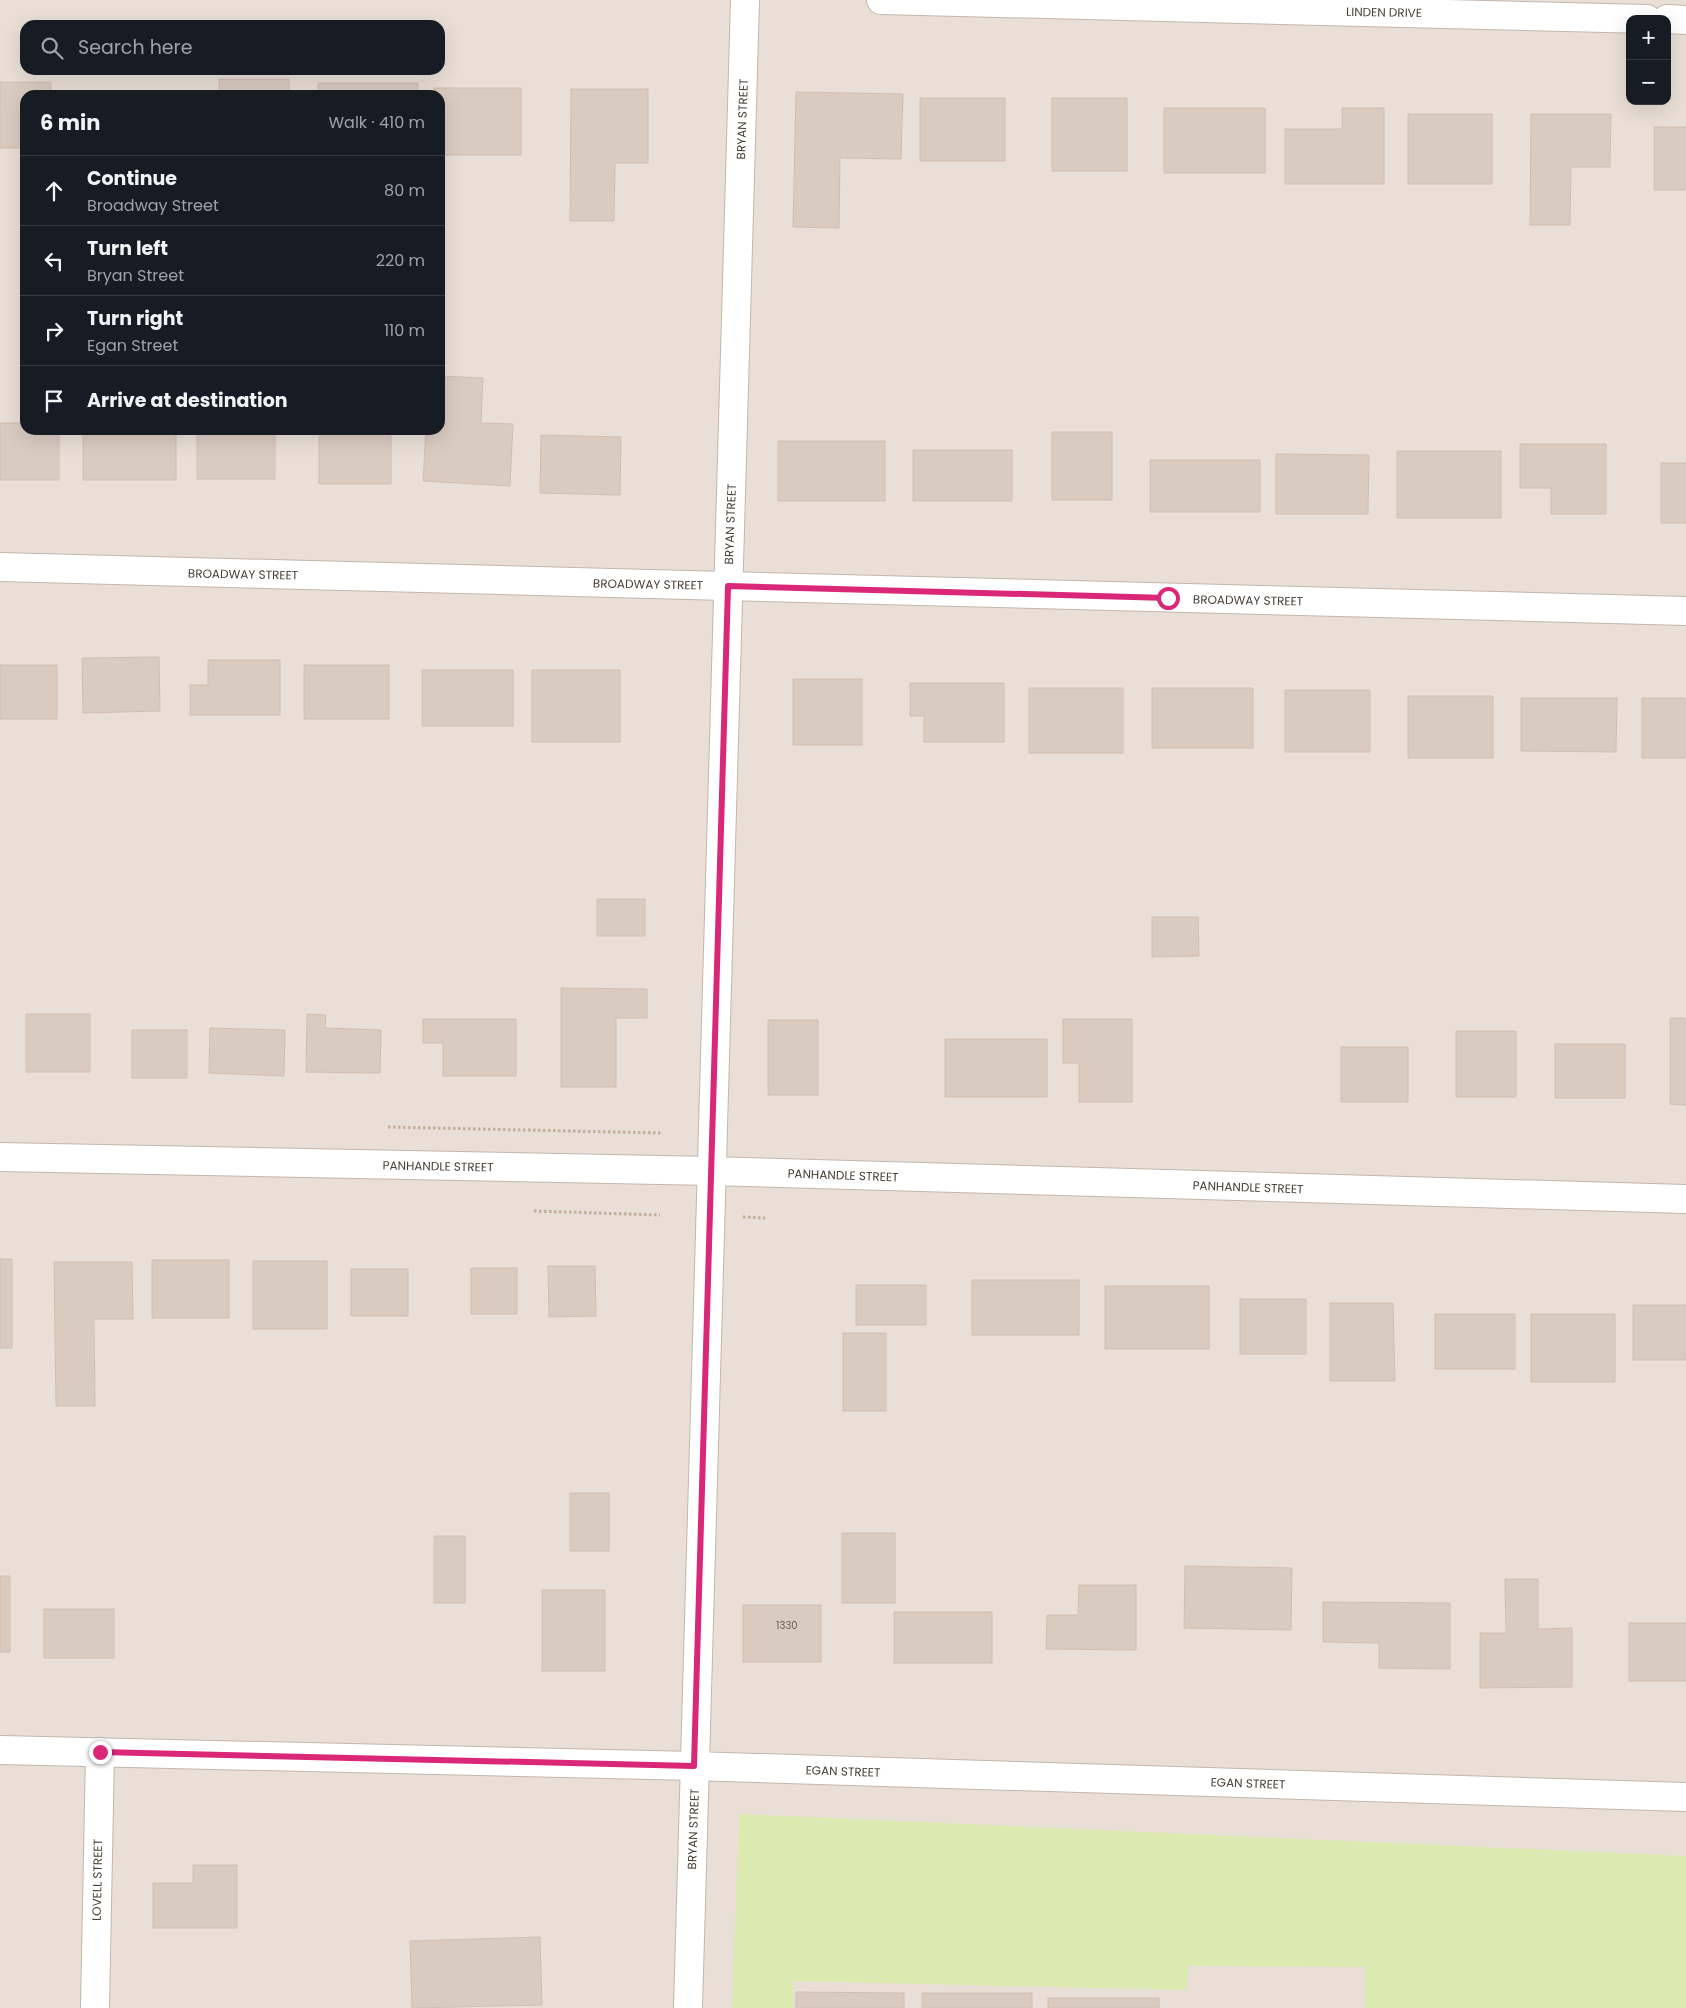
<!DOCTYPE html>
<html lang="en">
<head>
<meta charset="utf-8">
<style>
  body { margin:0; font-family:Poppins,sans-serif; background:#20242c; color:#f1f3f6 }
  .controls { position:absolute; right:15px; top:15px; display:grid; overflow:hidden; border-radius:10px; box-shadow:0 5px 20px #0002 }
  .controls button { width:45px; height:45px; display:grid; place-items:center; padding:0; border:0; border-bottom:1px solid #363941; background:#171b24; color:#f1f3f6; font:25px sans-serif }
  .stop { position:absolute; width:15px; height:15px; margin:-11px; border:4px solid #db2777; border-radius:50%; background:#fff }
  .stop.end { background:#db2777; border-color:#fff; box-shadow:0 1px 5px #0008 }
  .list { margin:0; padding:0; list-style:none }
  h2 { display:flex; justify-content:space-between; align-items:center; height:65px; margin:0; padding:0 20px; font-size:21px }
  h2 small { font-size:16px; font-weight:400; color:#9ea1a6 }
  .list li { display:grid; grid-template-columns:32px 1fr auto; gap:15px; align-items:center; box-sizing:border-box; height:70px; padding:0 20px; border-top:1px solid #363941 }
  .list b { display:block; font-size:19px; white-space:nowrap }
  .list p { margin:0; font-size:16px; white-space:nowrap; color:#9ea1a6 }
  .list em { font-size:16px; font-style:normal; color:#9ea1a6 }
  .icon { flex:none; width:28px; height:28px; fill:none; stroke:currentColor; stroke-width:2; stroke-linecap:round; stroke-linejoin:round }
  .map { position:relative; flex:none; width:1686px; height:2008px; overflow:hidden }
  .search { position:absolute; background:#171b24; box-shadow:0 5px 20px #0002; left:20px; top:20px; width:425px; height:55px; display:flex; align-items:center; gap:12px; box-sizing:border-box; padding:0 18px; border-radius:15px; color:#9ea1a6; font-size:19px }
  .panel { position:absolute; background:#171b24; box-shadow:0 5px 20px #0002; left:20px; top:90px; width:425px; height:345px; border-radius:15px }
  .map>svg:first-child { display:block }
  .residential { fill:#e9dfd6; fill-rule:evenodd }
  .green { fill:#dbeab0 }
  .building { fill:#dacbc0; stroke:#d2beb0 }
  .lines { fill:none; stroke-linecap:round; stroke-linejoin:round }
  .street-casing { stroke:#c3b7ad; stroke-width:30 }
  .path { stroke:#c3ad9b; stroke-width:3; stroke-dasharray:2.5 2.5; stroke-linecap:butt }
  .street { stroke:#fff; stroke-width:28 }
  .route { stroke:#db2777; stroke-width:6 }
  .labels { text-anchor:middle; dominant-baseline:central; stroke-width:5; stroke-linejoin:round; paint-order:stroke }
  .number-label { font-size:10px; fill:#6c6158 }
  .street-label { font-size:12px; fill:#483e36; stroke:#fff }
</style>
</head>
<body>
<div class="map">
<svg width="1686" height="2008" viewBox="0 0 1686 2008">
  <rect width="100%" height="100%" fill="#f5eee8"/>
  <path class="residential" d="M0 0H1686V2008H0ZM1630 19H1667V101H1630ZM25 25H440V70H25ZM25 95H440V430H25Z"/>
  <path class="green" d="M739 1814 1686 1856V2008H1365L1366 1967 1188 1966 1187 1990 793 1981V2008H732Z"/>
  <path class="building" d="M219 79H289V95H219Z
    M0 82H51V95H25V148H0Z
    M318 83H418V95H318Z
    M434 88H521V155H440V95H434Z
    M571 89H648V163H615L614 221H570Z
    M111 91H189V95H111Z
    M796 92 903 94 901 159 840 158 839 228 793 227Z
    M920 98H1005V161H920Z
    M1052 98H1127V171H1052Z
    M1164 108H1265V173H1164Z
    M1342 108H1384V184H1285V129H1342Z
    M1408 114H1492V184H1408Z
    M1531 114H1611L1610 167H1571L1570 225H1530Z
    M1654 127H1686V190H1654Z
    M440 376 483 378 481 423 513 424 510 486 423 481 426 430H440Z
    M0 423H25V430H59V480H0Z
    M83 430H176V480H83Z
    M197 431H275V479H197Z
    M1052 432H1112V500H1052Z
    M541 435 621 437 620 495 540 493Z
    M319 436H391V484H319Z
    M778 441H885V501H778Z
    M1520 444H1606V514H1551V488H1520Z
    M913 450H1012V501H913Z
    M1397 451H1501V518H1397Z
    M1276 454 1369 455 1368 514H1276Z
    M1150 460H1260V512H1150Z
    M1661 463H1686V523H1661Z
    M159 657 160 711 83 713 82 658Z
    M208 660H280V715H190V685H208Z
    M0 665H57V719H0Z
    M304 665H389V719H304Z
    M422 670H513V726H422Z
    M532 670H620V742H532Z
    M793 679H862V745H793Z
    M910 683H1004V742H924V716H910Z
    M1029 688H1123V753H1029Z
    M1152 688H1253V748H1152Z
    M1285 690H1370V752H1285Z
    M1408 696H1493V758H1408Z
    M1521 698H1617L1616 752 1521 751Z
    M1642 698H1686V758H1642Z
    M597 899H645V936H597Z
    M1152 917H1198L1199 956 1152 957Z
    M561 988 647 989V1018H616V1087H561Z
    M26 1014H90V1072H26Z
    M307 1014 326 1015 325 1028 381 1030 380 1073 306 1072Z
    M1670 1018H1686V1105L1670 1104Z
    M423 1019H516V1076H443V1043H423Z
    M1063 1019H1132V1102H1079V1063H1063Z
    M768 1020H818V1095H768Z
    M210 1028 285 1030 284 1076 209 1073Z
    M132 1030H187V1078H132Z
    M1456 1031H1516V1097H1456Z
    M945 1039H1047V1097H945Z
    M1555 1044H1625V1098H1555Z
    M1341 1047H1408V1102H1341Z
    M0 1259H12V1348H0Z
    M152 1260H229V1318H152Z
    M253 1261H327V1329H253Z
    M54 1262H132L133 1319H94L95 1406H56Z
    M548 1266H595L596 1316 549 1317Z
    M471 1268H517V1314H471Z
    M351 1269H408V1316H351Z
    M972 1280H1079V1335H972Z
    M856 1285H926V1325H856Z
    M1105 1286H1209V1349H1105Z
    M1240 1299H1306V1354H1240Z
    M1330 1303H1393L1395 1381H1330Z
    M1633 1305H1686V1360H1633Z
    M1435 1314H1515V1369H1435Z
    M1531 1314H1615V1382H1531Z
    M843 1333H886V1411H843Z
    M570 1493H609V1551H570Z
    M842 1533H895V1603H842Z
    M434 1536H465V1603H434Z
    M1185 1566 1292 1568 1291 1630 1184 1628Z
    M0 1576H10V1652H0Z
    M1505 1579H1538V1629L1572 1628V1687L1480 1688V1633H1506Z
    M1079 1585H1136V1650L1046 1649 1047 1615H1078Z
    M542 1590H605V1671H542Z
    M1323 1602 1450 1603V1669L1379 1668V1643L1323 1642Z
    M743 1605H821V1662H743Z
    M44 1609H114V1658H44Z
    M894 1612H992V1663H894Z
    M1629 1623H1686V1681H1629Z
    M193 1865H237V1928H153V1883H193Z
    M540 1937 542 2005 412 2008 410 1941Z
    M796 1992 904 1993V2008H796Z
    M922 1993H1032V2008H922Z
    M1048 1998H1159V2008H1048Z"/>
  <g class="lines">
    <g class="street-casing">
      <path id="street" d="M881 0 1647 19
        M1667 19 1686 20
        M0 567 1686 611
        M0 1157 711 1171 1686 1199
        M0 1750 694 1766 1686 1797
        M95 2008 100 1752
        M688 2008 745 0"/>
    </g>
    <path class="path" d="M388 1127 662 1133
      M534 1211 660 1215
      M743 1217 765 1218"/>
    <use href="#street" class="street"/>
  </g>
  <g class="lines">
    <path class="route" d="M100 1752 694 1766 728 586 1168 598"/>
  </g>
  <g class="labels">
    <g class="number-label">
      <text x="787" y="1625">1330</text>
    </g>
    <g class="street-label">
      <text transform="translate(1384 12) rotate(1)">LINDEN DRIVE</text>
      <text transform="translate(742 119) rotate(-88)">BRYAN STREET</text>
      <text transform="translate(730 524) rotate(-88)">BRYAN STREET</text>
      <text transform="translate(243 574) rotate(1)">BROADWAY STREET</text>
      <text transform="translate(648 584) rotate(1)">BROADWAY STREET</text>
      <text transform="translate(1248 600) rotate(1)">BROADWAY STREET</text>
      <text transform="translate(438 1166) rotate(1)">PANHANDLE STREET</text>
      <text transform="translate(843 1175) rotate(2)">PANHANDLE STREET</text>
      <text transform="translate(1248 1187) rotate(2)">PANHANDLE STREET</text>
      <text transform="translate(843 1771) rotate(2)">EGAN STREET</text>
      <text transform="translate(1248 1783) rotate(2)">EGAN STREET</text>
      <text transform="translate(693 1829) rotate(-88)">BRYAN STREET</text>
      <text transform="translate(97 1880) rotate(-89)">LOVELL STREET</text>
    </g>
  </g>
</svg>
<div class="controls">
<button>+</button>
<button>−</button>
</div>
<div class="stop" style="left:1168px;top:598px"></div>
<div class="stop end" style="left:100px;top:1752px"></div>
<div class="search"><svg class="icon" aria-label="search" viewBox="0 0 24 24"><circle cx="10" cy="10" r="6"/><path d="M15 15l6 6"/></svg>Search here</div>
<section class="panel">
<h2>6 min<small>Walk · 410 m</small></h2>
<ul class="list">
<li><svg class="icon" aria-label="ahead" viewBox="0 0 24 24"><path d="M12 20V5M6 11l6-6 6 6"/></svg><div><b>Continue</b><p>Broadway Street</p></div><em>80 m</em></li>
<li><svg class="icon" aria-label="left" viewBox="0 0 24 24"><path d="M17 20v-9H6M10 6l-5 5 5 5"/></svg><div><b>Turn left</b><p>Bryan Street</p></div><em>220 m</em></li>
<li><svg class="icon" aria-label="right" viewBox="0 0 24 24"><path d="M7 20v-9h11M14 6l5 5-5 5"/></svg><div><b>Turn right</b><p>Egan Street</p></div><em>110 m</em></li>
<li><svg class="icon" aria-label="arrive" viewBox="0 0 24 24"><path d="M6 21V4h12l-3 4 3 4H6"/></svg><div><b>Arrive at destination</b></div></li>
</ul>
</section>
</div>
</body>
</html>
